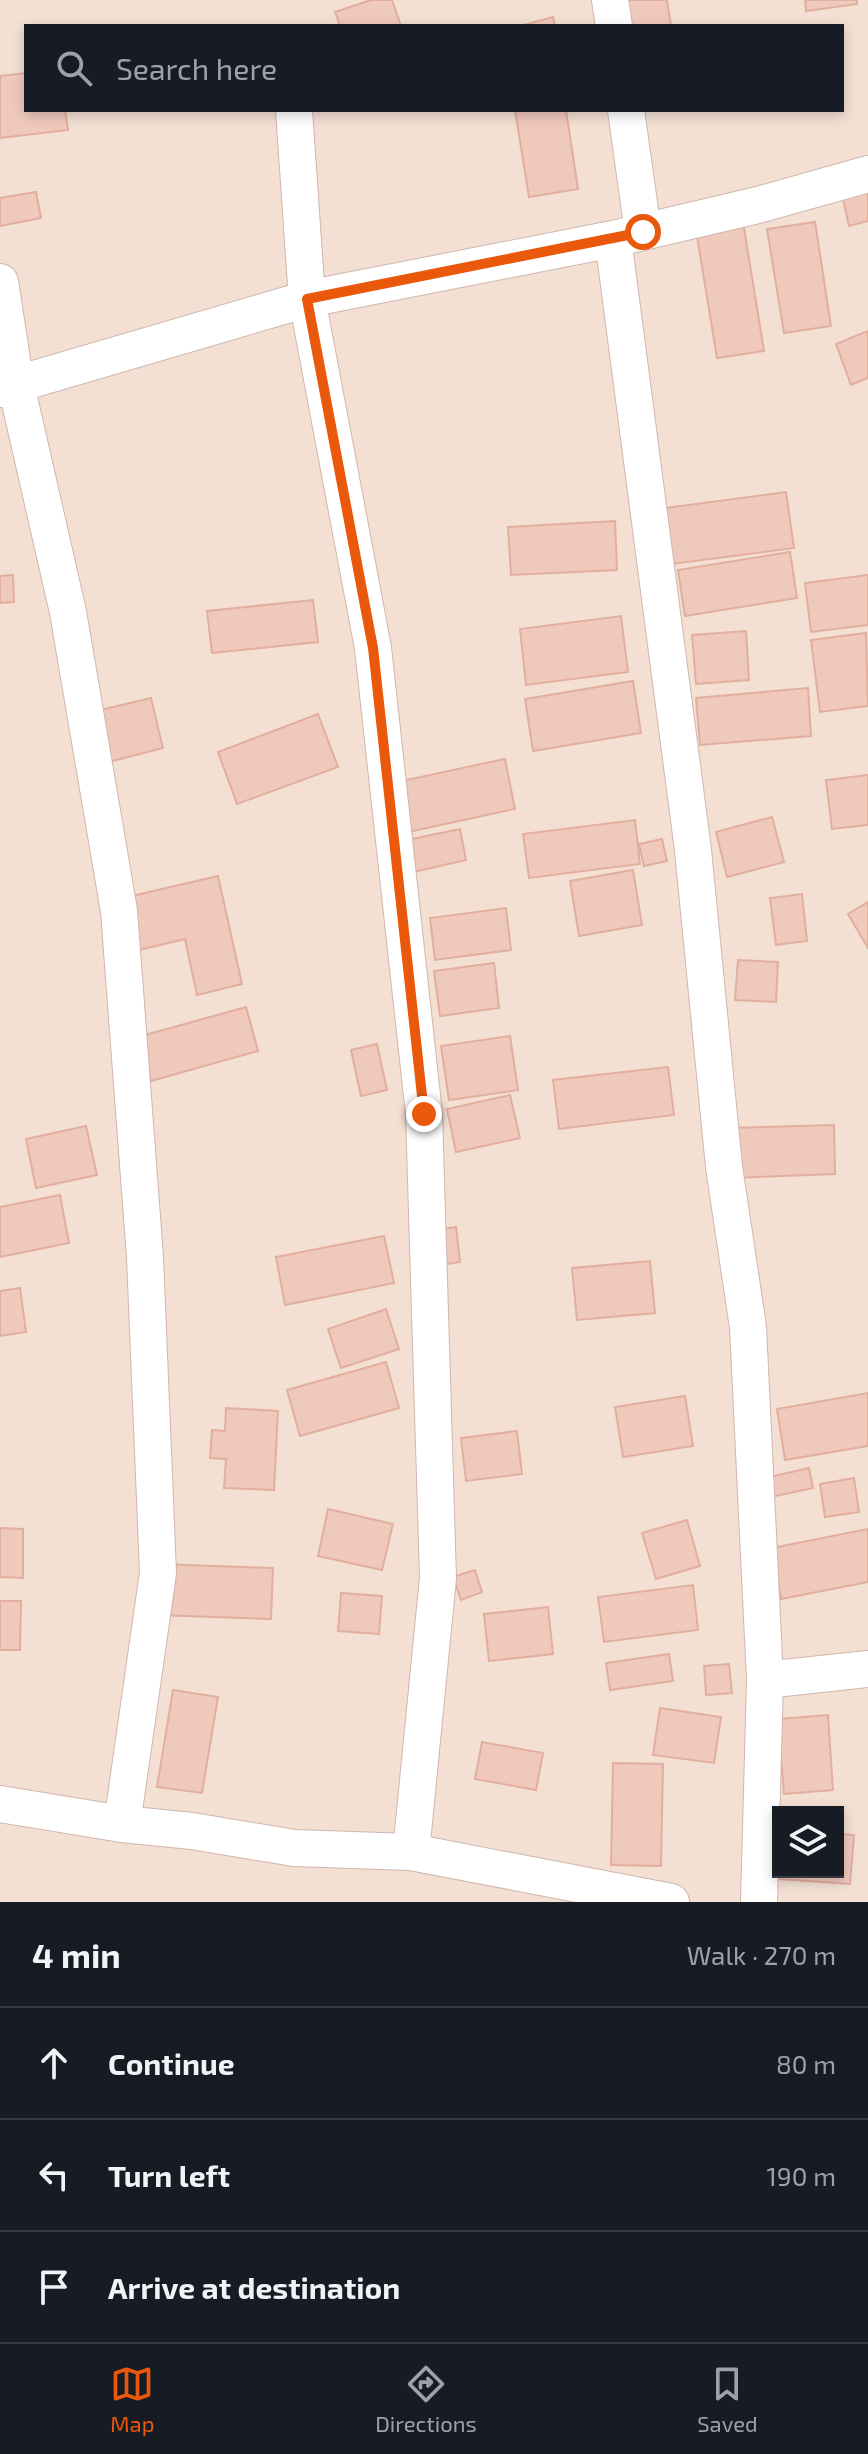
<!DOCTYPE html>
<html lang="en">
<head>
<meta charset="utf-8">
<style>
  body { margin:0; font-family:"Exo 2",sans-serif; background:#242831; color:#f1f3f6 }
  .controls { position:absolute; right:24px; bottom:24px; display:grid; overflow:hidden; border-radius:0px; box-shadow:0 4px 12px #0003 }
  .controls button { width:72px; height:72px; display:grid; place-items:center; padding:0; border:0; border-bottom:2px solid #363941; background:#171b24; color:#f1f3f6; font:40px sans-serif }
  .stop { position:absolute; width:24px; height:24px; margin:-18px; border:6px solid #ea580c; border-radius:50%; background:#fff }
  .stop.end { background:#ea580c; border-color:#fff; box-shadow:0 2px 8px #0008 }
  .list { margin:0; padding:0; list-style:none }
  h2 { display:flex; justify-content:space-between; align-items:center; height:104px; margin:0; padding:0 32px; font-size:34px }
  h2 small { font-size:26px; font-weight:400; color:#9ea1a6 }
  .list li { display:grid; grid-template-columns:52px 1fr auto; gap:24px; align-items:center; box-sizing:border-box; height:112px; padding:0 32px; border-top:2px solid #363941 }
  .list b { display:block; font-size:30px; white-space:nowrap }
  .list em { font-size:26px; font-style:normal; color:#9ea1a6 }
  .icon { flex:none; width:44px; height:44px; fill:none; stroke:currentColor; stroke-width:2; stroke-linecap:round; stroke-linejoin:round }
  .map { position:relative; flex:none; width:868px; height:1902px; overflow:hidden }
  .search { position:absolute; background:#171b24; box-shadow:0 4px 12px #0003; left:24px; right:24px; top:24px; height:88px; display:flex; align-items:center; gap:20px; box-sizing:border-box; padding:0 28px; border-radius:0px; color:#9ea1a6; font-size:30px }
  .sheet { height:440px; background:#171b24 }
  nav { display:flex; justify-content:space-around; align-items:center; box-sizing:border-box; height:112px; border-top:2px solid #363941; background:#171b24; font-size:22px; color:#9ea1a6 }
  nav a { display:grid; justify-items:center; gap:4px }
  nav .on { color:#ea580c }
  .map>svg:first-child { display:block }
  .residential { fill:#f3e0d3; fill-rule:evenodd }
  .building { fill:#f0c9bd; stroke:#e2ae9e; stroke-width:2 }
  .lines { fill:none; stroke-linecap:round; stroke-linejoin:round }
  .minor-casing { stroke:#cfb7ae; stroke-width:38 }
  .minor { stroke:#fff; stroke-width:36 }
  .route { stroke:#ea580c; stroke-width:10 }
</style>
</head>
<body>
<div class="map">
<svg width="868" height="1902" viewBox="0 0 868 1902">
  <rect width="100%" height="100%" fill="#fbefe4"/>
  <path class="residential" d="M0 0H868V1902H0ZM26 26H842V110H26ZM778 1812H838V1872H778Z"/>
  <path class="building" d="M371 0H392L401 26H340L335 12Z
    M621 0H667L671 26H626Z
    M805 0H857V4L806 11Z
    M553 17 555 26H520Z
    M26 73V110H65L68 130 0 138V76Z
    M515 110H566L578 189 529 197Z
    M868 188V221L849 226 842 194Z
    M36 192 41 218 0 226V198Z
    M743 222 764 351 717 358 696 230Z
    M815 222 831 326 784 333 767 229Z
    M868 331V378L851 385 836 344Z
    M786 492 794 548 672 564 665 508Z
    M615 521 617 570 511 575 508 527Z
    M790 552 797 598 685 616 678 570Z
    M13 575 14 602 0 603V576Z
    M868 575V625L811 632 805 583Z
    M313 600 318 642 212 653 207 611Z
    M621 616 628 672 526 685 520 629Z
    M746 631 749 680 696 684 692 635Z
    M866 633 868 706 820 712 811 640Z
    M633 681 641 733 533 751 525 699Z
    M808 688 811 736 700 745 696 698Z
    M151 698 163 748 101 764 88 713Z
    M318 714 338 767 237 804 218 752Z
    M505 759 515 809 408 832 397 782Z
    M868 775V825L832 829 826 780Z
    M772 817 784 862 727 877 716 832Z
    M635 820 640 864 529 878 523 834Z
    M460 829 466 860 409 873 402 841Z
    M662 839 667 861 644 866 639 844Z
    M633 870 642 925 579 936 570 881Z
    M218 876 242 984 197 995 185 939 131 952 119 899Z
    M802 894 807 941 776 945 770 898Z
    M868 902V948L848 914Z
    M506 908 511 950 435 960 430 918Z
    M738 960 778 962 776 1002 735 1000Z
    M494 963 499 1008 440 1016 434 971Z
    M246 1007 258 1051 151 1081 138 1037Z
    M510 1036 518 1090 449 1100 441 1046Z
    M377 1044 387 1090 361 1096 351 1050Z
    M668 1067 674 1115 559 1129 553 1080Z
    M510 1095 520 1138 456 1152 447 1109Z
    M834 1125 835 1174 732 1178 731 1128Z
    M86 1126 97 1175 36 1188 26 1139Z
    M60 1195 69 1243 0 1257V1207Z
    M456 1227 460 1262 440 1265 436 1230Z
    M384 1236 394 1283 285 1305 276 1257Z
    M650 1261 655 1313 577 1320 572 1268Z
    M20 1288 26 1332 0 1336V1291Z
    M386 1309 399 1349 341 1368 328 1329Z
    M386 1362 399 1408 300 1436 287 1390Z
    M868 1393V1446L785 1460 777 1409Z
    M685 1396 693 1446 623 1457 615 1407Z
    M226 1408 278 1411 274 1490 224 1488 226 1459 210 1458 212 1430 225 1431Z
    M517 1431 522 1474 466 1481 461 1438Z
    M809 1468 813 1488 766 1498 761 1479Z
    M854 1478 859 1512 825 1517 820 1484Z
    M328 1509 393 1524 382 1570 318 1556Z
    M687 1520 700 1566 656 1579 642 1533Z
    M0 1528 23 1529V1578L0 1577Z
    M868 1529V1582L781 1599 772 1548Z
    M160 1564 273 1568 271 1619 158 1615Z
    M475 1570 482 1592 461 1600 453 1577Z
    M693 1585 698 1630 604 1642 598 1597Z
    M341 1593 382 1596 379 1634 338 1631Z
    M0 1601H21L20 1650H0Z
    M548 1607 553 1654 489 1661 484 1614Z
    M669 1654 673 1681 610 1690 606 1663Z
    M729 1664 732 1693 706 1695 704 1666Z
    M173 1690 218 1697 202 1793 157 1787Z
    M660 1708 721 1717 714 1763 653 1755Z
    M828 1715 833 1790 784 1794 778 1719Z
    M482 1742 543 1753 536 1790 475 1779Z
    M613 1763 663 1764 661 1866 611 1865Z
    M778 1830V1872H838V1834L854 1835 850 1884 764 1878Z"/>
  <g class="lines">
    <g class="minor-casing">
      <path id="minor" d="M610 0 614 26
        M294 110 307 299 373 648 424 1114 438 1578 411 1852
        M626 110 643 232
        M613 239 693 850 724 1167 748 1327 765 1680 759 1902
        M0 282 16 385 68 612 119 911 145 1257 158 1573 122 1824
        M0 389 307 299 613 239 758 205 868 174
        M765 1680 868 1669
        M0 1804 122 1824 192 1831 294 1848 411 1852 671 1902"/>
    </g>
    <use href="#minor" class="minor"/>
  </g>
  <g class="lines">
    <path class="route" d="M424 1114 373 648 307 299 643 232"/>
  </g>
</svg>
<div class="controls">
<button><svg class="icon" aria-label="layers" viewBox="0 0 24 24"><path d="M12 4l9 5-9 5-9-5zM3 14l9 5 9-5"/></svg></button>
</div>
<div class="stop" style="left:643px;top:232px"></div>
<div class="stop end" style="left:424px;top:1114px"></div>
<div class="search"><svg class="icon" aria-label="search" viewBox="0 0 24 24"><circle cx="10" cy="10" r="6"/><path d="M15 15l6 6"/></svg>Search here</div>
</div>
<section class="sheet">
<h2>4 min<small>Walk · 270 m</small></h2>
<ul class="list">
<li><svg class="icon" aria-label="ahead" viewBox="0 0 24 24"><path d="M12 20V5M6 11l6-6 6 6"/></svg><div><b>Continue</b></div><em>80 m</em></li>
<li><svg class="icon" aria-label="left" viewBox="0 0 24 24"><path d="M17 20v-9H6M10 6l-5 5 5 5"/></svg><div><b>Turn left</b></div><em>190 m</em></li>
<li><svg class="icon" aria-label="arrive" viewBox="0 0 24 24"><path d="M6 21V4h12l-3 4 3 4H6"/></svg><div><b>Arrive at destination</b></div></li>
</ul>
</section>
<nav>
<a class="on"><svg class="icon" aria-label="map" viewBox="0 0 24 24"><path d="M3 6l6-2 6 2 6-2v14l-6 2-6-2-6 2zM9 4v14M15 6v14"/></svg>Map</a>
<a><svg class="icon" aria-label="directions" viewBox="0 0 24 24"><path d="M12 3l9 9-9 9-9-9zM9 14v-3h6M13 9l2 2-2 2"/></svg>Directions</a>
<a><svg class="icon" aria-label="saved" viewBox="0 0 24 24"><path d="M7 4h10v16l-5-4-5 4z"/></svg>Saved</a>
</nav>
</body>
</html>
